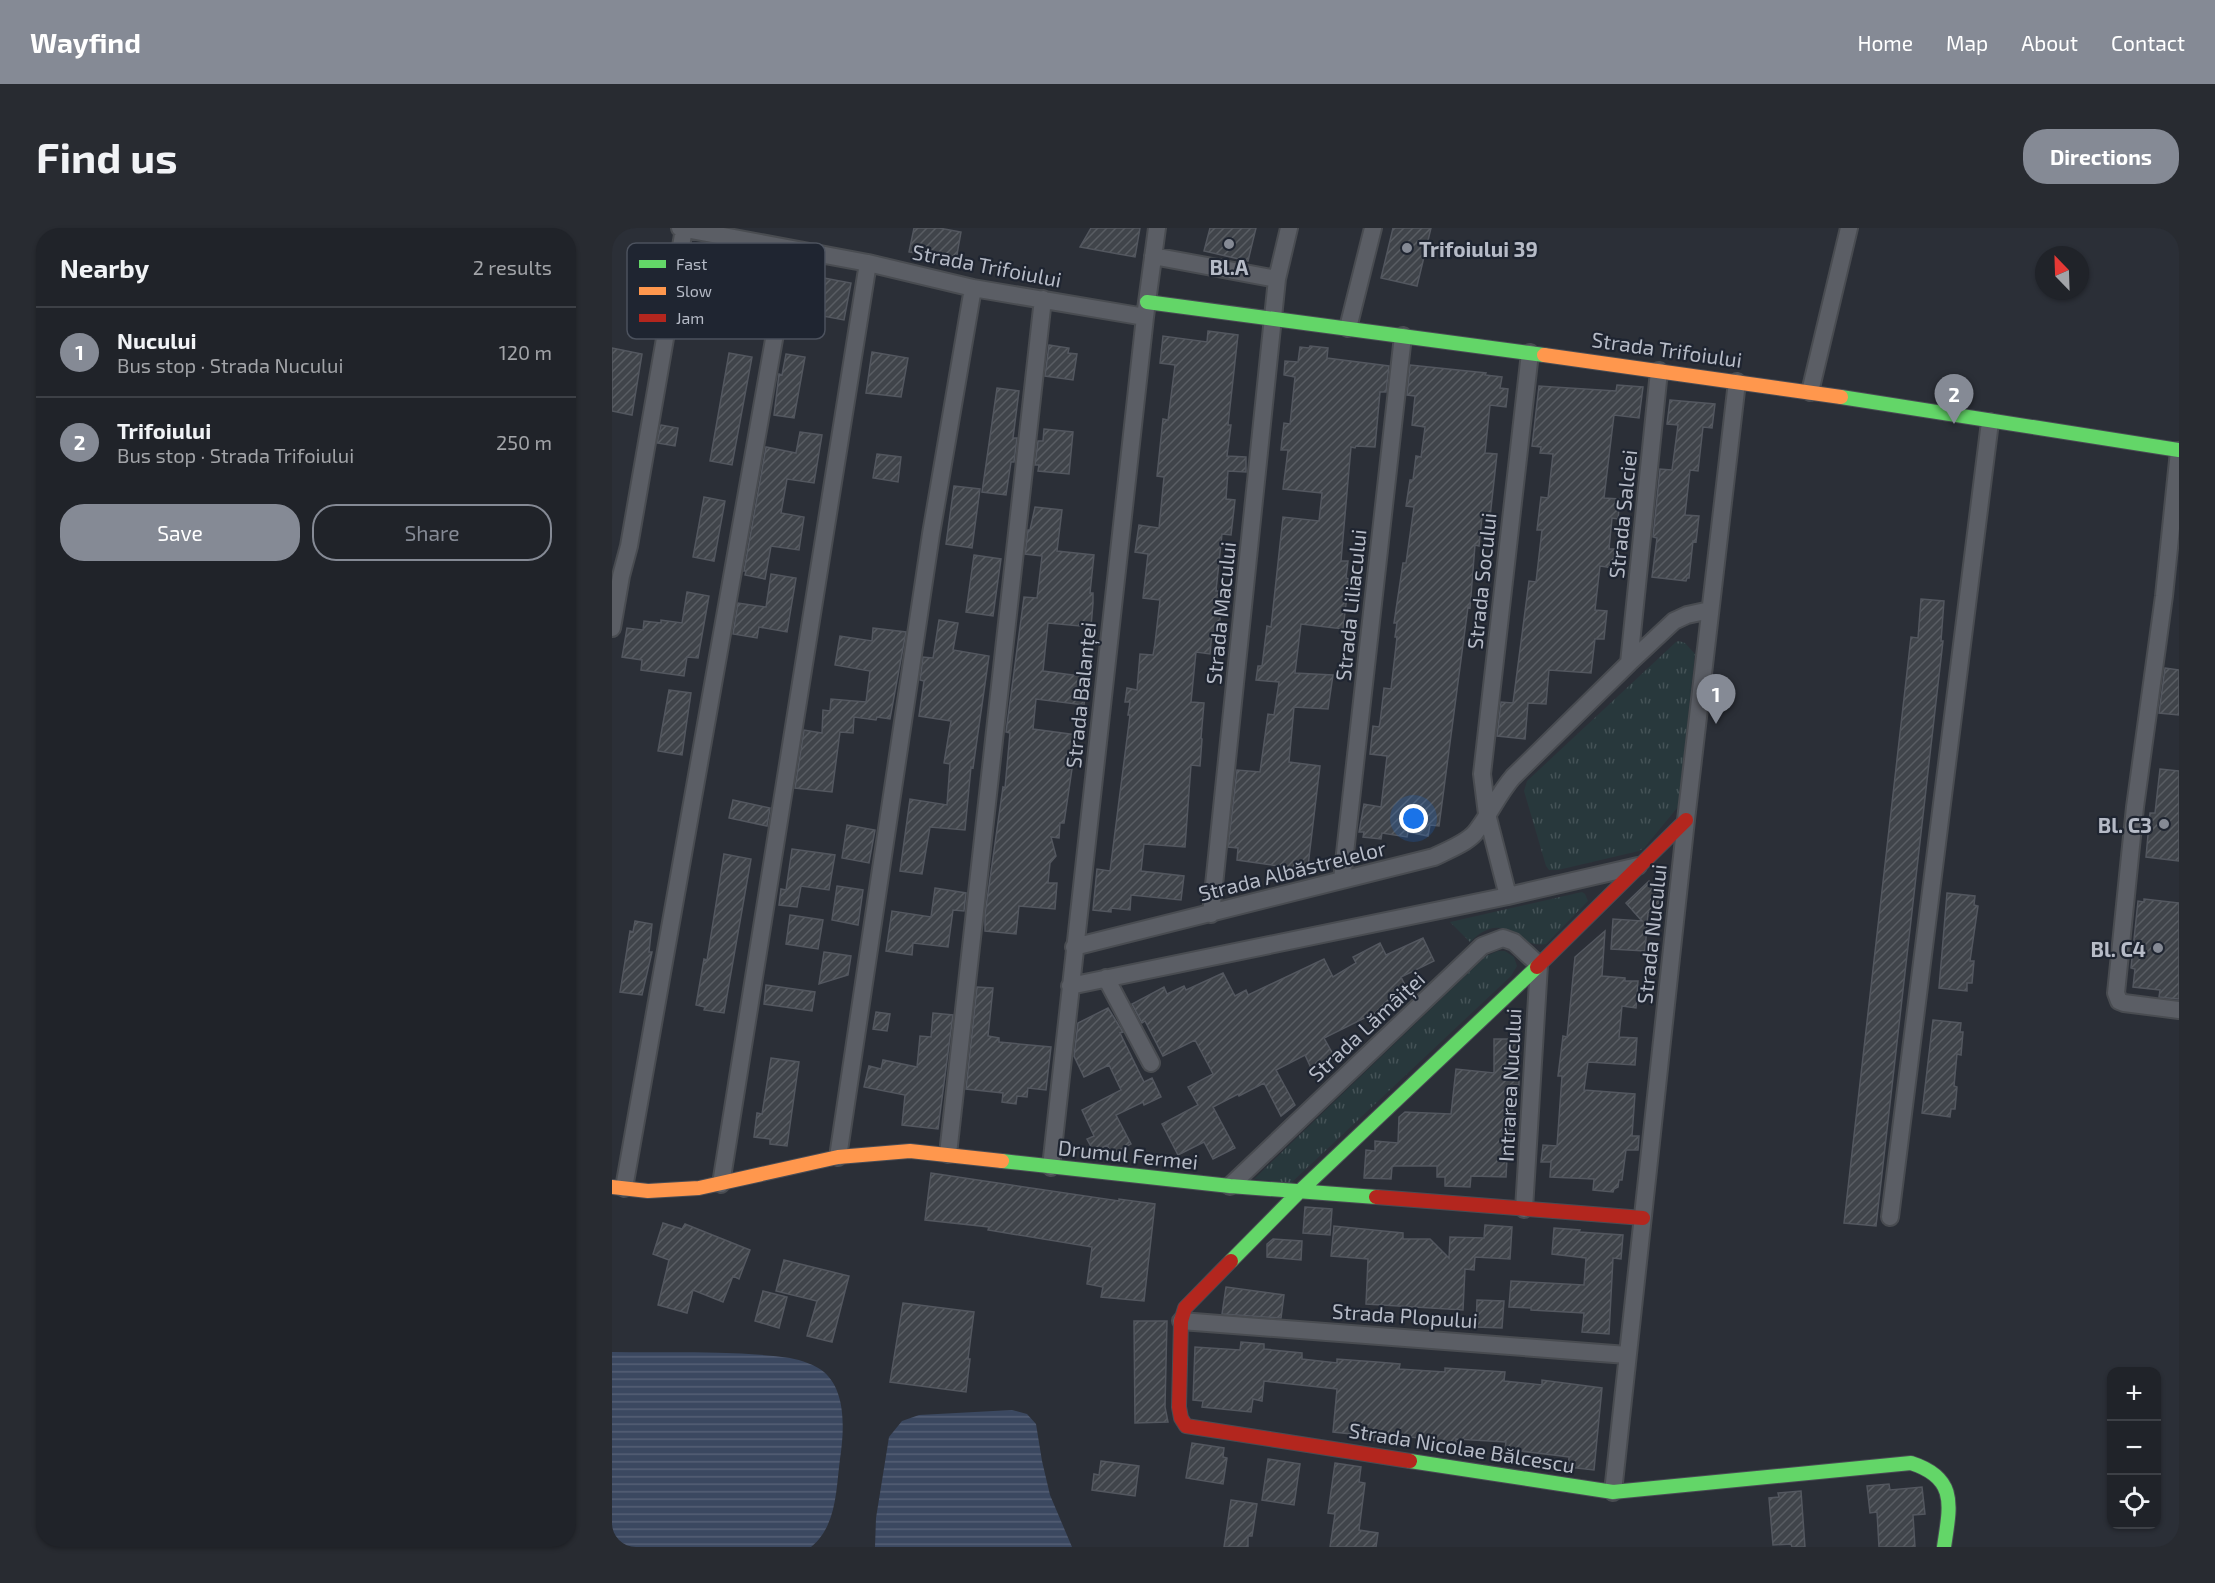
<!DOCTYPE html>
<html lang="en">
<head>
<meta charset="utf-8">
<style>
  body { margin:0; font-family:"Exo 2",sans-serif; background:#282b31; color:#f1f3f6 }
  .controls { position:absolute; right:18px; bottom:18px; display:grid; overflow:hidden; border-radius:12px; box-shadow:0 2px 4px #0004 }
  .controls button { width:54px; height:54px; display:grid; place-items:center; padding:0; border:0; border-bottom:2px solid #3d4046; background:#202329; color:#f1f3f6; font:30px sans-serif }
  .compass { position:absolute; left:1423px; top:18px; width:54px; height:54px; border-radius:50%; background:#202329; box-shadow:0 2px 4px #0004; rotate:337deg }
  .you { position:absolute; left:802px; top:591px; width:21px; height:21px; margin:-15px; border:4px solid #fff; border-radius:50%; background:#1a73e8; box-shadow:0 0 0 9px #1a73e833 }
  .badge { display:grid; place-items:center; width:39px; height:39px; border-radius:50%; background:#858a95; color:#fff; font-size:20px; font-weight:700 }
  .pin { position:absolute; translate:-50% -50px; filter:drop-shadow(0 2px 3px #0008) }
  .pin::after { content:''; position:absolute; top:32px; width:21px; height:18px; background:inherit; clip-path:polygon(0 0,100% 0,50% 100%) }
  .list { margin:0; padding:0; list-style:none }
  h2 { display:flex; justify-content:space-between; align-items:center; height:78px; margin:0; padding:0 24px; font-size:26px }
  h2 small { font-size:20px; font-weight:400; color:#a2a4a8 }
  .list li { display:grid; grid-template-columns:39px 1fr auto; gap:18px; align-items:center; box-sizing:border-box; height:90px; padding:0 24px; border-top:2px solid #3d4046 }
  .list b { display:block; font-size:22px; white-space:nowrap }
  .list p { margin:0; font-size:20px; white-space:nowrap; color:#a2a4a8 }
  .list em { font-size:20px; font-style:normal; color:#a2a4a8 }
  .actions { display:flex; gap:12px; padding:18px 24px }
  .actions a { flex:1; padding:14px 0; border:2px solid #858a95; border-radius:24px; text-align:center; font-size:21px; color:#858a95 }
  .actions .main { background:#858a95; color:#fff }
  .icon { flex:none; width:33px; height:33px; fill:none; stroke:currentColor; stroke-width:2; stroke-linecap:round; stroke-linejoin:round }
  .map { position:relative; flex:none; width:1567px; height:1319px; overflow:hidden; border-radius:24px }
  header { display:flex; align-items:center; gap:36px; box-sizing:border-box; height:84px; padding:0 30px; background:#858a95; color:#fff }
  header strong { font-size:28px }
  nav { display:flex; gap:33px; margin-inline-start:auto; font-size:21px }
  .intro { display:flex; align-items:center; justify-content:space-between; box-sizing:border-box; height:144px; padding:0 36px }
  h1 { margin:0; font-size:42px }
  .button { padding:15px 27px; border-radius:24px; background:#858a95; color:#fff; font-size:21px; font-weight:700 }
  main { display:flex; gap:36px; padding:0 36px }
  aside { flex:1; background:#202329; border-radius:24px; box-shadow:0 2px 4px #0004 }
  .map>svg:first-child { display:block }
  .grass { fill:url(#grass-tufts) }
  .water { fill:url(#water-rules) }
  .building { fill:url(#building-hatch); stroke:#53575f; stroke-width:1.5 }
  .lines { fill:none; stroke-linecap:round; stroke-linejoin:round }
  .street-casing { stroke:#494c51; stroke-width:20 }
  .fast-casing { stroke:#494c54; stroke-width:16 }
  .slow-casing { stroke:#494c54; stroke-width:16 }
  .jam-casing { stroke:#494c54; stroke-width:16 }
  .street { stroke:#5b5e65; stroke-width:16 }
  .fast { stroke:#63d668; stroke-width:14 }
  .slow { stroke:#ff974d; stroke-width:14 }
  .jam { stroke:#b3261e; stroke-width:14 }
  .poi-dot { fill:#858a95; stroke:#1f2531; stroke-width:2 }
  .labels { text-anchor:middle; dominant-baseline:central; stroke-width:4.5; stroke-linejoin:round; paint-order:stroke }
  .poi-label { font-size:21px; font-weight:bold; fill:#b6bbc7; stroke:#1f2531; text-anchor:end }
  .street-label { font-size:21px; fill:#b6bbc7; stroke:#1f2531 }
  .key { fill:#1f2531; stroke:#4c525e; stroke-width:1.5 }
  .key-label { font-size:16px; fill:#b6bbc7 }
</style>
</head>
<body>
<header>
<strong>Wayfind</strong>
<nav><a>Home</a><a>Map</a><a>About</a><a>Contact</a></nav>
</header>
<div class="intro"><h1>Find us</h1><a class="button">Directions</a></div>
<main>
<aside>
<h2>Nearby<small>2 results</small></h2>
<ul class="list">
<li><span class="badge">1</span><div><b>Nucului</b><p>Bus stop · Strada Nucului</p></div><em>120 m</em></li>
<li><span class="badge">2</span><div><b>Trifoiului</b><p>Bus stop · Strada Trifoiului</p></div><em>250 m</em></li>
</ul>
<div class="actions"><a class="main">Save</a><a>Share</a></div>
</aside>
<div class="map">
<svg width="1567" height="1319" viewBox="0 0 1567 1319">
  <defs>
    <pattern id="grass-tufts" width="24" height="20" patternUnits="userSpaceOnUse" patternTransform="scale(1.5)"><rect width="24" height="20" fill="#28383c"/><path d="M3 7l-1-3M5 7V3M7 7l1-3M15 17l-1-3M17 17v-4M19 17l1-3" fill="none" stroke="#455357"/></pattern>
    <pattern id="water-rules" width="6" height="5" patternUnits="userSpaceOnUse" patternTransform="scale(1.5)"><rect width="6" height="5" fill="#3b4860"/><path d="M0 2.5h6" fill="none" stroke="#556075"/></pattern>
    <pattern id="building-hatch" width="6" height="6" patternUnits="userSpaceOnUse" patternTransform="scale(1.5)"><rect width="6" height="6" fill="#40444a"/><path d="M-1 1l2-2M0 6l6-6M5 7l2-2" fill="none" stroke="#595d63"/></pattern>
  </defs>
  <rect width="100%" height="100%" fill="#2b2f37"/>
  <path class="grass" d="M1067 413 1073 415 1083 426 1066 579 1032 620 1027 623 946 642H937L934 638 912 563 915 553 1064 414Z
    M970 664 973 666 976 673 934 716C904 722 895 678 858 714L838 694Z
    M886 723H893L902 729 905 738 899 748 679 955 642 951 874 728Z"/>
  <path class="water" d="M0 1124C59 1125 120 1122 178 1130 189 1132 204 1137 212 1144 235 1164 232 1204 228 1231 224 1261 225 1298 199 1319H0Z
    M400 1182 415 1186 424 1196 430 1233 438 1267 460 1319H263L264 1290 277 1209 290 1193 307 1187Z"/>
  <path class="building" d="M302 0H327L349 4 344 32 297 24Z
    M479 0H528L523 29 468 19Z
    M598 0H644L636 33 592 23Z
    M781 0H819L805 58 769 50Z
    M212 50 239 55 232 92 205 87Z
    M596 103 626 107 616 197H619L615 228 634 229V244L616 243 614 271 623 272 619 307 610 306 604 363H610L607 405 600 404 598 426 584 424 579 474 592 475 589 510 590 511 588 538 579 537 573 619 532 616 529 643 572 648 569 672 519 667 518 682 499 680V684L481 682 485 641 498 643 518 487H516L518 474H513L515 460 525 462 528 426 541 427 543 415 548 372 531 370 536 326 523 324 527 297 547 300 552 249 545 248 551 191 556 192 563 137 548 135 551 108 595 114Z
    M437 117 457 120 456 125 465 126 461 152 433 148Z
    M698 118 716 120 715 130 777 138 774 164H768L763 219 744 218 743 220 739 219 729 333H736L734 350 737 351 731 401 689 396 683 445 721 447 716 481 682 479 677 534 708 538 696 638 682 636 681 640 625 632 626 620 616 619 625 542 648 544 656 486 662 487 667 454 644 452 646 438H650L655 398 659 399 671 289 707 293 710 265 671 261 676 222H669L670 212 672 195 678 196 683 149 672 147 673 133 686 134 688 119 697 120Z
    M0 120 30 126 20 187 0 183Z
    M260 124 296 130 289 169 254 165Z
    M117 125 140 129 120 237 98 233Z
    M174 126 193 129 182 190 162 187 167 146 170 147Z
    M798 137 874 145 873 147 890 149 888 160 896 161 894 179 878 177 873 225 885 226 878 289 870 288 867 318 863 317 858 380 856 379 827 598 818 597 816 608 796 604 795 609 770 605 769 611 751 609 752 604H747L752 576 769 579 775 528 758 526 761 498 767 499 768 495 772 460 779 461 785 409H783L785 395H782L791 335H794L802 279 794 278 798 252H801L804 228 809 229 813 199 800 197 803 168 795 167Z
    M1005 157 1031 159 1027 190 1002 187 992 270 1008 271 1006 291 1000 290 997 321H1003L1001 340 988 338 983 382 995 383 992 411H983L979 445 937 442 934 476 916 475 913 511 885 508 889 474 901 475 917 353 924 354 930 302H925L929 269 936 270 941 226 928 225 929 219 920 218 927 158 1004 163Z
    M385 160 407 163 401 210H405L402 234H399L394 267 370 264Z
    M1058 172 1103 176 1100 200 1091 199 1086 243 1078 242 1073 287 1087 288 1084 314 1081 313 1077 350H1075L1074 353 1040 349 1045 310 1041 309 1048 241 1060 242 1066 197 1055 196Z
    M49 197 66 200 63 218 45 215Z
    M432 201 461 204 457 246 426 243 427 237H423L426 213H431Z
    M188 204 210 207 202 255 175 251 169 285 192 289 187 322 159 318 153 351 133 347 134 343H132L154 219 184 225Z
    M265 226 289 229 286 254 261 250Z
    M342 258 368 261 360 320 334 316Z
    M92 269 113 273 102 333 81 329Z
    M423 279 450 282 445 323 482 327 478 365H481V375L479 399 436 395 431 443 475 449 472 477 424 471 421 501 465 507 452 595H448L447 610 439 609 444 628 438 635 436 655H445L443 681 407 678 404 706 373 703V686L391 559 393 560 398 505 394 504 412 369 425 370 430 328 413 326 416 302H418Z
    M362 327 389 331 381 388 354 384Z
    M159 346 184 350 175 404 147 399 145 410 121 406 126 375 154 379Z
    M75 364 97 368 86 430 75 429 72 448 29 442 30 432 10 429 15 400 31 402 32 393 49 395V392L70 395Z
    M1309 371 1332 373 1329 413H1331L1264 998 1232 995 1299 409 1306 410Z
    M327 392 346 395 341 422 377 428 361 540 359 539 353 602 318 599 310 646 288 643 298 571 335 577 338 536 332 535 339 493 307 488 312 453 308 452 311 429 321 430Z
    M261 400 294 404 278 491 265 489 264 492 242 489 241 505 228 504 220 564 183 560 192 502 210 505 211 482 218 483 219 471 254 474 258 443 223 437 228 408 260 413Z
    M1553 440 1567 442V487L1547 485Z
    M57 462 79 465 70 527 46 523Z
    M1548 541 1567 543V633L1534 629 1538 585H1543Z
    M121 572 158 580 155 598 117 590Z
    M235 597 263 602 257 635 230 630Z
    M180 621 223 627 217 662 189 658 185 679 167 677 169 661 174 662Z
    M112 626 139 631 112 785 92 782 93 779 84 777 92 731 95 732Z
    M1037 653 1053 669 1036 685 1033 723 999 721 1001 691 1030 693 1014 675Z
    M225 658 251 662 246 697 220 692Z
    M323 660 354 665 352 683 341 682 336 719 301 715 300 727 274 723 280 683 319 689Z
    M1335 665 1363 668 1362 677 1366 678 1358 733H1362L1360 755H1355V763L1327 760Z
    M1532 671 1567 675V771L1547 769 1548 762 1521 759 1523 741 1519 740 1526 673 1532 674Z
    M178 687 211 692 206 721 174 716Z
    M23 693 40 696 37 724H40L30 767 8 764 18 703 21 704Z
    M993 703 990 748 1013 750V753H1026L1024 780 1010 778 1007 809 1025 810 1023 837 976 834 972 862 1023 866 1020 908H1027L1026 922H1014L1010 952H1007L1006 959 1002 961 1001 964 981 962 982 951 938 949 939 934H929L931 917 945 918 950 848H946L951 808 955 809 963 729Z
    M811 710 822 733 789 749 794 759 787 763 791 771 712 810 722 828 699 840 693 827 664 842 683 877 669 888 652 855 627 868 626 866 601 879 623 920 601 931 592 914 566 927 550 896 586 877 576 859 601 846 583 812 551 828 533 793 530 795 520 776 552 759 555 766 572 758 574 762 611 745 623 768 634 762 636 767 712 731 721 749 744 735 741 729 768 715 774 727Z
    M212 724 239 728 236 747 207 756Z
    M154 757 203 764 200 783 152 776Z
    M365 759 381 760 376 808 387 810V814L439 819 434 862 416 860 415 869 405 868 404 876 390 874 391 865 354 861Z
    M496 780 511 804 508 805 532 854 540 850 549 869 532 877 531 874 504 887 519 916 500 926 495 917 482 924 475 911 482 908 470 882 509 862 497 837 472 849 462 828 466 795Z
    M264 784 278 786 275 803 261 801Z
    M321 785 341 787 326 901 290 897 293 867 252 859 257 838 269 841 271 832 305 839 308 808 319 809Z
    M1321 792 1349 795 1348 804H1351L1349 827 1345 826 1342 858 1345 859 1343 881H1339L1338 889 1310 885Z
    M882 811H907V857H901L900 913H896L894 949 859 948 858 959 833 958V949H825V938H782L780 939 779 951 752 950 754 922 763 923V913L786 915 787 889 793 884 839 886 844 841 882 845Z
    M159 830 187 834 175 918 158 916V911L142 909 145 885 150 886Z
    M319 945 507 973V971L543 976 532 1073 489 1069 491 1059 475 1056 480 1019 376 1002 377 999 313 992Z
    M693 979 720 981 718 1007 691 1005Z
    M51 995 70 1001 73 996 138 1022 127 1051 121 1048 111 1074 81 1062 75 1085 46 1077 57 1032 41 1026Z
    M873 997 900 999 898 1031 863 1029 862 1042 853 1041 851 1082 754 1076 756 1031 719 1028 722 998 791 1005V1011H818L837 1030 838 1009 872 1010Z
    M942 1000 968 1002 967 1004 1011 1007 1009 1031 1001 1030 997 1106 970 1104 972 1085 919 1082V1080L897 1079 899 1053 972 1057 974 1030 940 1026Z
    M661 1011 690 1013 689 1032 655 1029V1016Z
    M172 1032 237 1048 220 1114 195 1108 205 1073 164 1063Z
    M614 1059 672 1067 669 1090 610 1086Z
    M151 1063 175 1069 167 1100 143 1093Z
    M865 1072 892 1073 890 1100 864 1099Z
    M291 1075 362 1084 356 1131H358L354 1164 278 1154Z
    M522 1093H555L553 1179 556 1194 523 1195Z
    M629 1114 652 1116V1121L690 1125V1131L725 1135V1131L765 1134 788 1136 787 1141 833 1144V1140L893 1144 892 1153 930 1157V1152L990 1160 982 1242 956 1239 957 1229 893 1221 894 1214 844 1211V1215L776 1206 775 1214 749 1211V1207L721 1204 725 1161 652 1153 650 1173 641 1171 639 1184 590 1179 591 1173 581 1172 583 1119 628 1122Z
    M580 1215 612 1220 611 1229 615 1230 611 1256 574 1250Z
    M656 1231 688 1236 682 1277 650 1272Z
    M489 1233 527 1238 523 1268 480 1262 482 1246 487 1247Z
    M723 1235 749 1239 747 1254 753 1255 747 1302 766 1305 764 1319H718L723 1286 716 1285Z
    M1277 1256 1278 1262 1310 1259 1313 1286 1301 1287 1303 1319H1267L1265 1284 1258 1285 1255 1258Z
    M1189 1263 1193 1319H1180L1179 1316 1161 1317 1157 1270 1167 1269 1166 1265Z
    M619 1272 645 1276 640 1308H636V1319H612Z"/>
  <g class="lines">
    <g class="street-casing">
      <path id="street" d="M68 0 256 35 361 60 533 89
        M541 28 665 51
        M736 100 761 0
        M1198 164 1237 0
        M1567 223 1552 368 1523 579 1504 765 1507 773 1512 775 1567 782
        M0 400 9 348 17 318 72 1
        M1017 435 1047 143
        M730 652 791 108
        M896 668 875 586 870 546 918 125
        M599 686 665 51 677 0
        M462 719 822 629C836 622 853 616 863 605 877 588 886 566 901 549L1017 435 1062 393 1075 387 1098 382
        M494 750 539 835
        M458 758 896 668 1026 638
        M336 926 431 71
        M226 929 319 306 361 60
        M439 939 533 89 545 0
        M109 956 256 35
        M618 958 870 718 891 710 902 714 927 737 912 981
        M12 960 178 21
        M1278 989 1378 194
        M569 1093 1015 1127
        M1001 1264 1074 592 1125 154"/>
    </g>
    <g class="fast-casing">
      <path id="fast" d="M535 74 932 127
        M1229 169 1567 222
        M390 933 618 958 764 969
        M619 1033 688 963 925 739
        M798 1233 1001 1264 1299 1235C1346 1250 1338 1278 1332 1319"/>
    </g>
    <g class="slow-casing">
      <path id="slow" d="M932 127 1229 169
        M0 959 36 963 87 960 226 929 298 923 390 933"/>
    </g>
    <g class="jam-casing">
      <path id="jam" d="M925 739 1074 592
        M764 969 1031 990
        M619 1033 573 1080 569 1093 567 1179 569 1190 574 1198 798 1233"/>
    </g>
    <use href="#street" class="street"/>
    <use href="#fast" class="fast"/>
    <use href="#slow" class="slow"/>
    <use href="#jam" class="jam"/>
  </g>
  <g class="poi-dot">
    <circle cx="617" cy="16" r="6"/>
    <circle cx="795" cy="20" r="6"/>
    <circle cx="1552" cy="596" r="6"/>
    <circle cx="1546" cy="720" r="6"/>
  </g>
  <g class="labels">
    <g class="poi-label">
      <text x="807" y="20" text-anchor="start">Trifoiului 39</text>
      <text x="617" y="38" text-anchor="middle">Bl.A</text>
      <text x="1540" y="596">Bl. C3</text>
      <text x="1534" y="720">Bl. C4</text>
    </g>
    <g class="street-label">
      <text transform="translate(375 37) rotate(11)">Strada Trifoiului</text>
      <text transform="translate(1055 121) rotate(8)">Strada Trifoiului</text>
      <text transform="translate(1010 286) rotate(-84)">Strada Salciei</text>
      <text transform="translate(869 353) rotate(-84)">Strada Socului</text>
      <text transform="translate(738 377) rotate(-84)">Strada Liliacului</text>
      <text transform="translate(608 385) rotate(-84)">Strada Macului</text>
      <text transform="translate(468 467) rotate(-84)">Strada Balanței</text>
      <text transform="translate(680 642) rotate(-14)">Strada Albăstrelelor</text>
      <text transform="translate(1039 706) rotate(-84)">Strada Nucului</text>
      <text transform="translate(754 798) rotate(-43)">Strada Lămâiței</text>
      <text transform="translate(897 857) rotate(-87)">Intrarea Nucului</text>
      <text transform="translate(516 926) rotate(6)">Drumul Fermei</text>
      <text transform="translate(793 1087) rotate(4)">Strada Plopului</text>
      <text transform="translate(850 1219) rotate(9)">Strada Nicolae Bălcescu</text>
    </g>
  </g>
  <rect x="15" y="15" width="198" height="96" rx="9" class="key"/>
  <rect x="27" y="32" width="27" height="8" fill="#63d668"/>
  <rect x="27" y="59" width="27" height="8" fill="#ff974d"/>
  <rect x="27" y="86" width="27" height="8" fill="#b3261e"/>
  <g class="key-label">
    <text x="64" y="42">Fast</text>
    <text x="64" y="69">Slow</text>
    <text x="64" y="96">Jam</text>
  </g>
</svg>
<div class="controls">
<button>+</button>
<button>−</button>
<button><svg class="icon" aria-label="locate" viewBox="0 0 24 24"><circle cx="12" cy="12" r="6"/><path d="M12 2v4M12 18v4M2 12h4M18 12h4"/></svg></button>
</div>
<svg class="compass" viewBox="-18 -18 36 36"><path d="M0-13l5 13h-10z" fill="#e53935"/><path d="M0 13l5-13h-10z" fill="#a2a4a8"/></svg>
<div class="you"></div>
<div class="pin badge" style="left:1104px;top:496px">1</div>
<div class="pin badge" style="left:1342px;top:196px">2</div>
</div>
</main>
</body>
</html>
